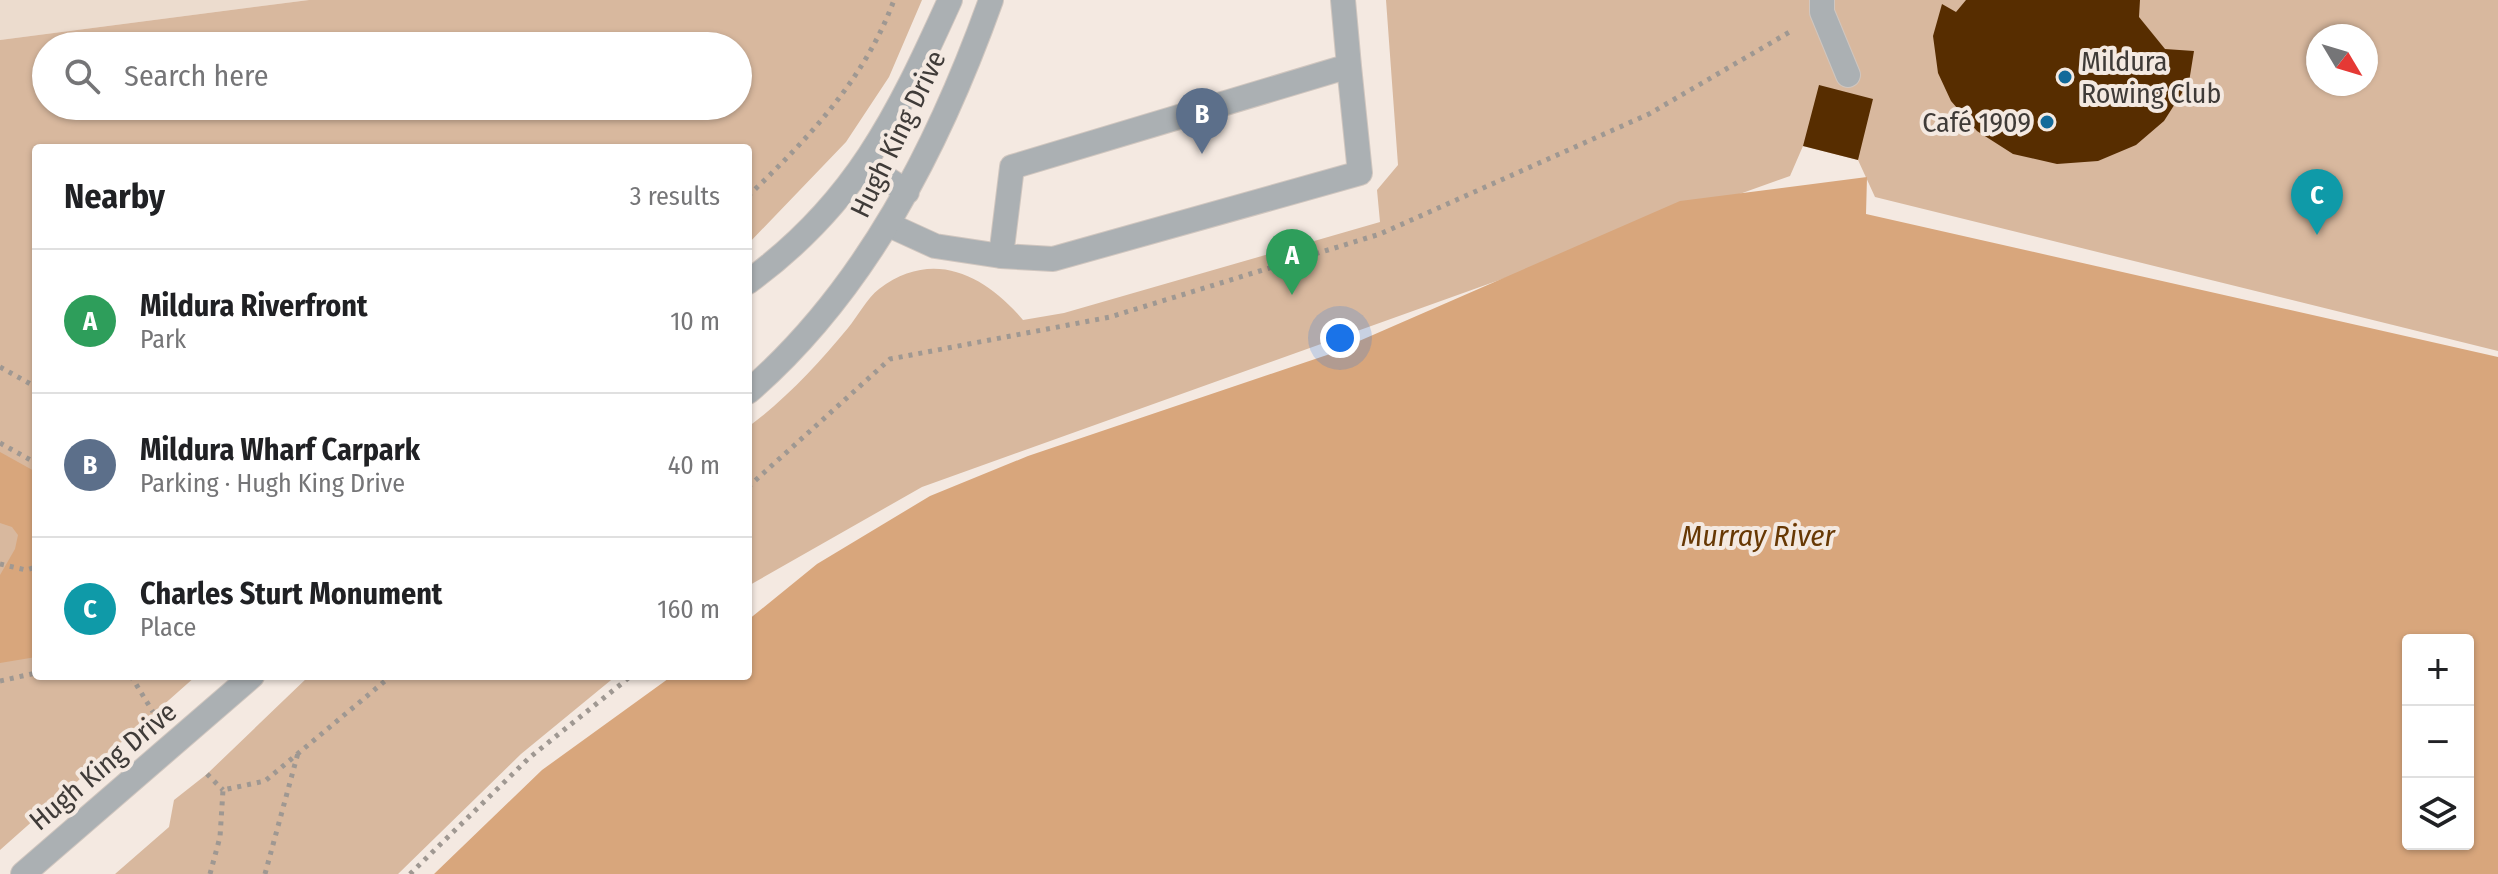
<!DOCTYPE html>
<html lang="en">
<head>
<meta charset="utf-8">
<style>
  body { margin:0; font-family:"Fira Sans Condensed",sans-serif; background:#f2f2f2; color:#202124 }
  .controls { position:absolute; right:24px; bottom:24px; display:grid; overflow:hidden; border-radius:8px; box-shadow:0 2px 6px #0004 }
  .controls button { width:72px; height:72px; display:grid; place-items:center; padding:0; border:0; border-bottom:2px solid #e0e0e0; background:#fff; color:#202124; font:40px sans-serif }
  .compass { position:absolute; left:2306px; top:24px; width:72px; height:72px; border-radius:50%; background:#fff; box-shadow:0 2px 6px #0004; rotate:128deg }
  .you { position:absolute; left:1340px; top:338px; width:28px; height:28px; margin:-20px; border:6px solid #fff; border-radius:50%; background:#1a73e8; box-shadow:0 0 0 12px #1a73e833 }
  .badge { display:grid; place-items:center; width:52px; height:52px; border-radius:50%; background:#126a9a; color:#fff; font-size:26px; font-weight:700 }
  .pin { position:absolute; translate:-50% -66px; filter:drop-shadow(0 2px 4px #0008) }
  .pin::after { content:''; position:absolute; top:42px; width:28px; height:24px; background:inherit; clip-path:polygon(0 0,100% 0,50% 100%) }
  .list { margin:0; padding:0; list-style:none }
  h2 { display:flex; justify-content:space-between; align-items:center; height:104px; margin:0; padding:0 32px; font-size:34px }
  h2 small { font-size:26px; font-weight:400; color:#757577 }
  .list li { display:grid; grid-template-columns:52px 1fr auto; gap:24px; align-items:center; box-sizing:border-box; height:144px; padding:0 32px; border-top:2px solid #e0e0e0 }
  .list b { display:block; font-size:30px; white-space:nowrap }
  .list p { margin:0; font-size:26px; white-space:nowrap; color:#757577 }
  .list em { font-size:26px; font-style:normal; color:#757577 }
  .icon { flex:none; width:44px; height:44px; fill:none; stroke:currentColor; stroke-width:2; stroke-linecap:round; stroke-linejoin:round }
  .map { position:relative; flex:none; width:2498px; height:874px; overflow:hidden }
  .search { position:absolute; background:#fff; box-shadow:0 2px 6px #0004; left:32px; top:32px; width:720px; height:88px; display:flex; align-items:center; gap:20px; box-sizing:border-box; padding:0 28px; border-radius:44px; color:#757577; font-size:30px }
  .panel { position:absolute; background:#fff; box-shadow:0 2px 6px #0004; left:32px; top:144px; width:720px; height:536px; border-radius:8px }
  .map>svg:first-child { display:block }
  .built { fill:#ecdcce }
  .green { fill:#d8b89e; fill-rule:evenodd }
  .water { fill:#d8a67c; fill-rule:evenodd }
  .building { fill:#572d00 }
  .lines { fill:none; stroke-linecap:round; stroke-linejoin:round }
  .lane-casing { stroke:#d0c6bf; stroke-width:26 }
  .street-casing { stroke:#d0c6bf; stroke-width:26 }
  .path { stroke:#9f9892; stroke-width:5; stroke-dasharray:4 6; stroke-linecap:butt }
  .lane { stroke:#abb0b3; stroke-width:24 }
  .street { stroke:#abb0b3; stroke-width:24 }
  .poi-dot { fill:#126a9a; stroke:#f4e9e1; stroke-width:3 }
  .labels { text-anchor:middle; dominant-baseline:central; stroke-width:8; stroke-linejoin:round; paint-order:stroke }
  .poi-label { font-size:28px; fill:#3f3b38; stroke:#f4e9e1; text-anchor:start }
  .street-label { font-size:28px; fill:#3f3b38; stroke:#f4e9e1 }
  .water-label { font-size:30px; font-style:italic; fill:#673804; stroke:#f4e9e1 }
</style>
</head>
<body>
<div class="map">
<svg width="2498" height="874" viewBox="0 0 2498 874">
  <rect width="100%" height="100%" fill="#f4e9e1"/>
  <path class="built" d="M0 0H309L0 40Z"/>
  <path class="green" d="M309 0H922L889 77 846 142 748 244V148H36V676H196L0 850V40ZM46 46H738V106H46Z
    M1386 0H2498V351L1875 197 1858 160 1803 146 1790 176 922 487 748 586V427C786 399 818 364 848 328 858 316 867 298 879 289 933 248 985 275 1023 320L1064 313 1380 222 1377 190 1398 165ZM2318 36H2366V84H2318Z
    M309 676H616L521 754 398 874H115L169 827 174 800 207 774Z"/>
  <path class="water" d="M1867 177 1866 214 2498 357V874H434L542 770 672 676H748V620L817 564 930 496 1028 456 1327 355 1680 201ZM2408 640H2468V844H2408Z
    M0 452 36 472V657L0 663V575L15 549 18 535 12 527 0 523Z"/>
  <path class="building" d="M1966 0H2140L2139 17 2165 49 2194 51 2189 82 2164 121 2136 145 2098 161 2057 164 2013 154 1977 131 1951 101 1938 73 1933 36 1942 4 1956 12Z
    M1819 85 1873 99 1858 160 1803 146Z"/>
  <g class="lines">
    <g class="lane-casing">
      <path id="lane" d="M1822 0V12L1848 75
        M889 225 935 246 1001 256 1012 167 1349 66 1343 0
        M1001 256 1053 259 1360 173 1349 66"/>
    </g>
    <g class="street-casing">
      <path id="street" d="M865 164 907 192
        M748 282C855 204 897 117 950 0
        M748 392C866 290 939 145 991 0
        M23 874 252 676"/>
    </g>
    <path class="path" d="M748 196C808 139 865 79 894 0
      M0 367 36 387
      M0 443 36 463
      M748 487 890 359 1110 317 1380 234 1649 114 1793 30
      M0 564 26 570 36 567
      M131 676 153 712
      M0 681 36 673
      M207 774 223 790
      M210 874 220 837 223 790 265 781 391 676
      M265 874 298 753
      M410 874 529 758 631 676"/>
    <use href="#lane" class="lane"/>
    <use href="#street" class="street"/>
  </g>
  <g class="poi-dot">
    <circle cx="2065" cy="77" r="8"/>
    <circle cx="2047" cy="122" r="8"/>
  </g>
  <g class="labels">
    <g class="poi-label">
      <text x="2081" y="61">Mildura<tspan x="2081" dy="32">Rowing Club</tspan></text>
      <text x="2031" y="122" text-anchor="end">Café 1909</text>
    </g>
    <g class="street-label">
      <text transform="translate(898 134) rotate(-64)">Hugh King Drive</text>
      <text transform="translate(103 766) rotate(-40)">Hugh King Drive</text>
    </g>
    <g class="water-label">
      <text x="1758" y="536">Murray River</text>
    </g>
  </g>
</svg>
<div class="controls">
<button>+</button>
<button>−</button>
<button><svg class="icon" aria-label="layers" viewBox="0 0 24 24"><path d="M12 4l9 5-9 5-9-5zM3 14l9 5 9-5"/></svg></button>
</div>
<svg class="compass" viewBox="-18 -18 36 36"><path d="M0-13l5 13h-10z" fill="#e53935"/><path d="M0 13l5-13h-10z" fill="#757577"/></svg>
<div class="you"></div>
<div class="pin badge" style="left:1292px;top:295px;background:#2e9e5b">A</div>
<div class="pin badge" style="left:1202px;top:154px;background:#5c6f8a">B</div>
<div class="pin badge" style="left:2317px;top:235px;background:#0f9aa8">C</div>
<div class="search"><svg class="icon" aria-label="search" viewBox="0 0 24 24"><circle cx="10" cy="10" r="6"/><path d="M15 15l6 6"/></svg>Search here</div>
<section class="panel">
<h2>Nearby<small>3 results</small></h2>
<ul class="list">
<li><span class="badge" style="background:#2e9e5b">A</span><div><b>Mildura Riverfront</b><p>Park</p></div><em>10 m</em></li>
<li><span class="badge" style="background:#5c6f8a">B</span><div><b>Mildura Wharf Carpark</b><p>Parking · Hugh King Drive</p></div><em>40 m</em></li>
<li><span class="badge" style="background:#0f9aa8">C</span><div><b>Charles Sturt Monument</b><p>Place</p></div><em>160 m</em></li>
</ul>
</section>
</div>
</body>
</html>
